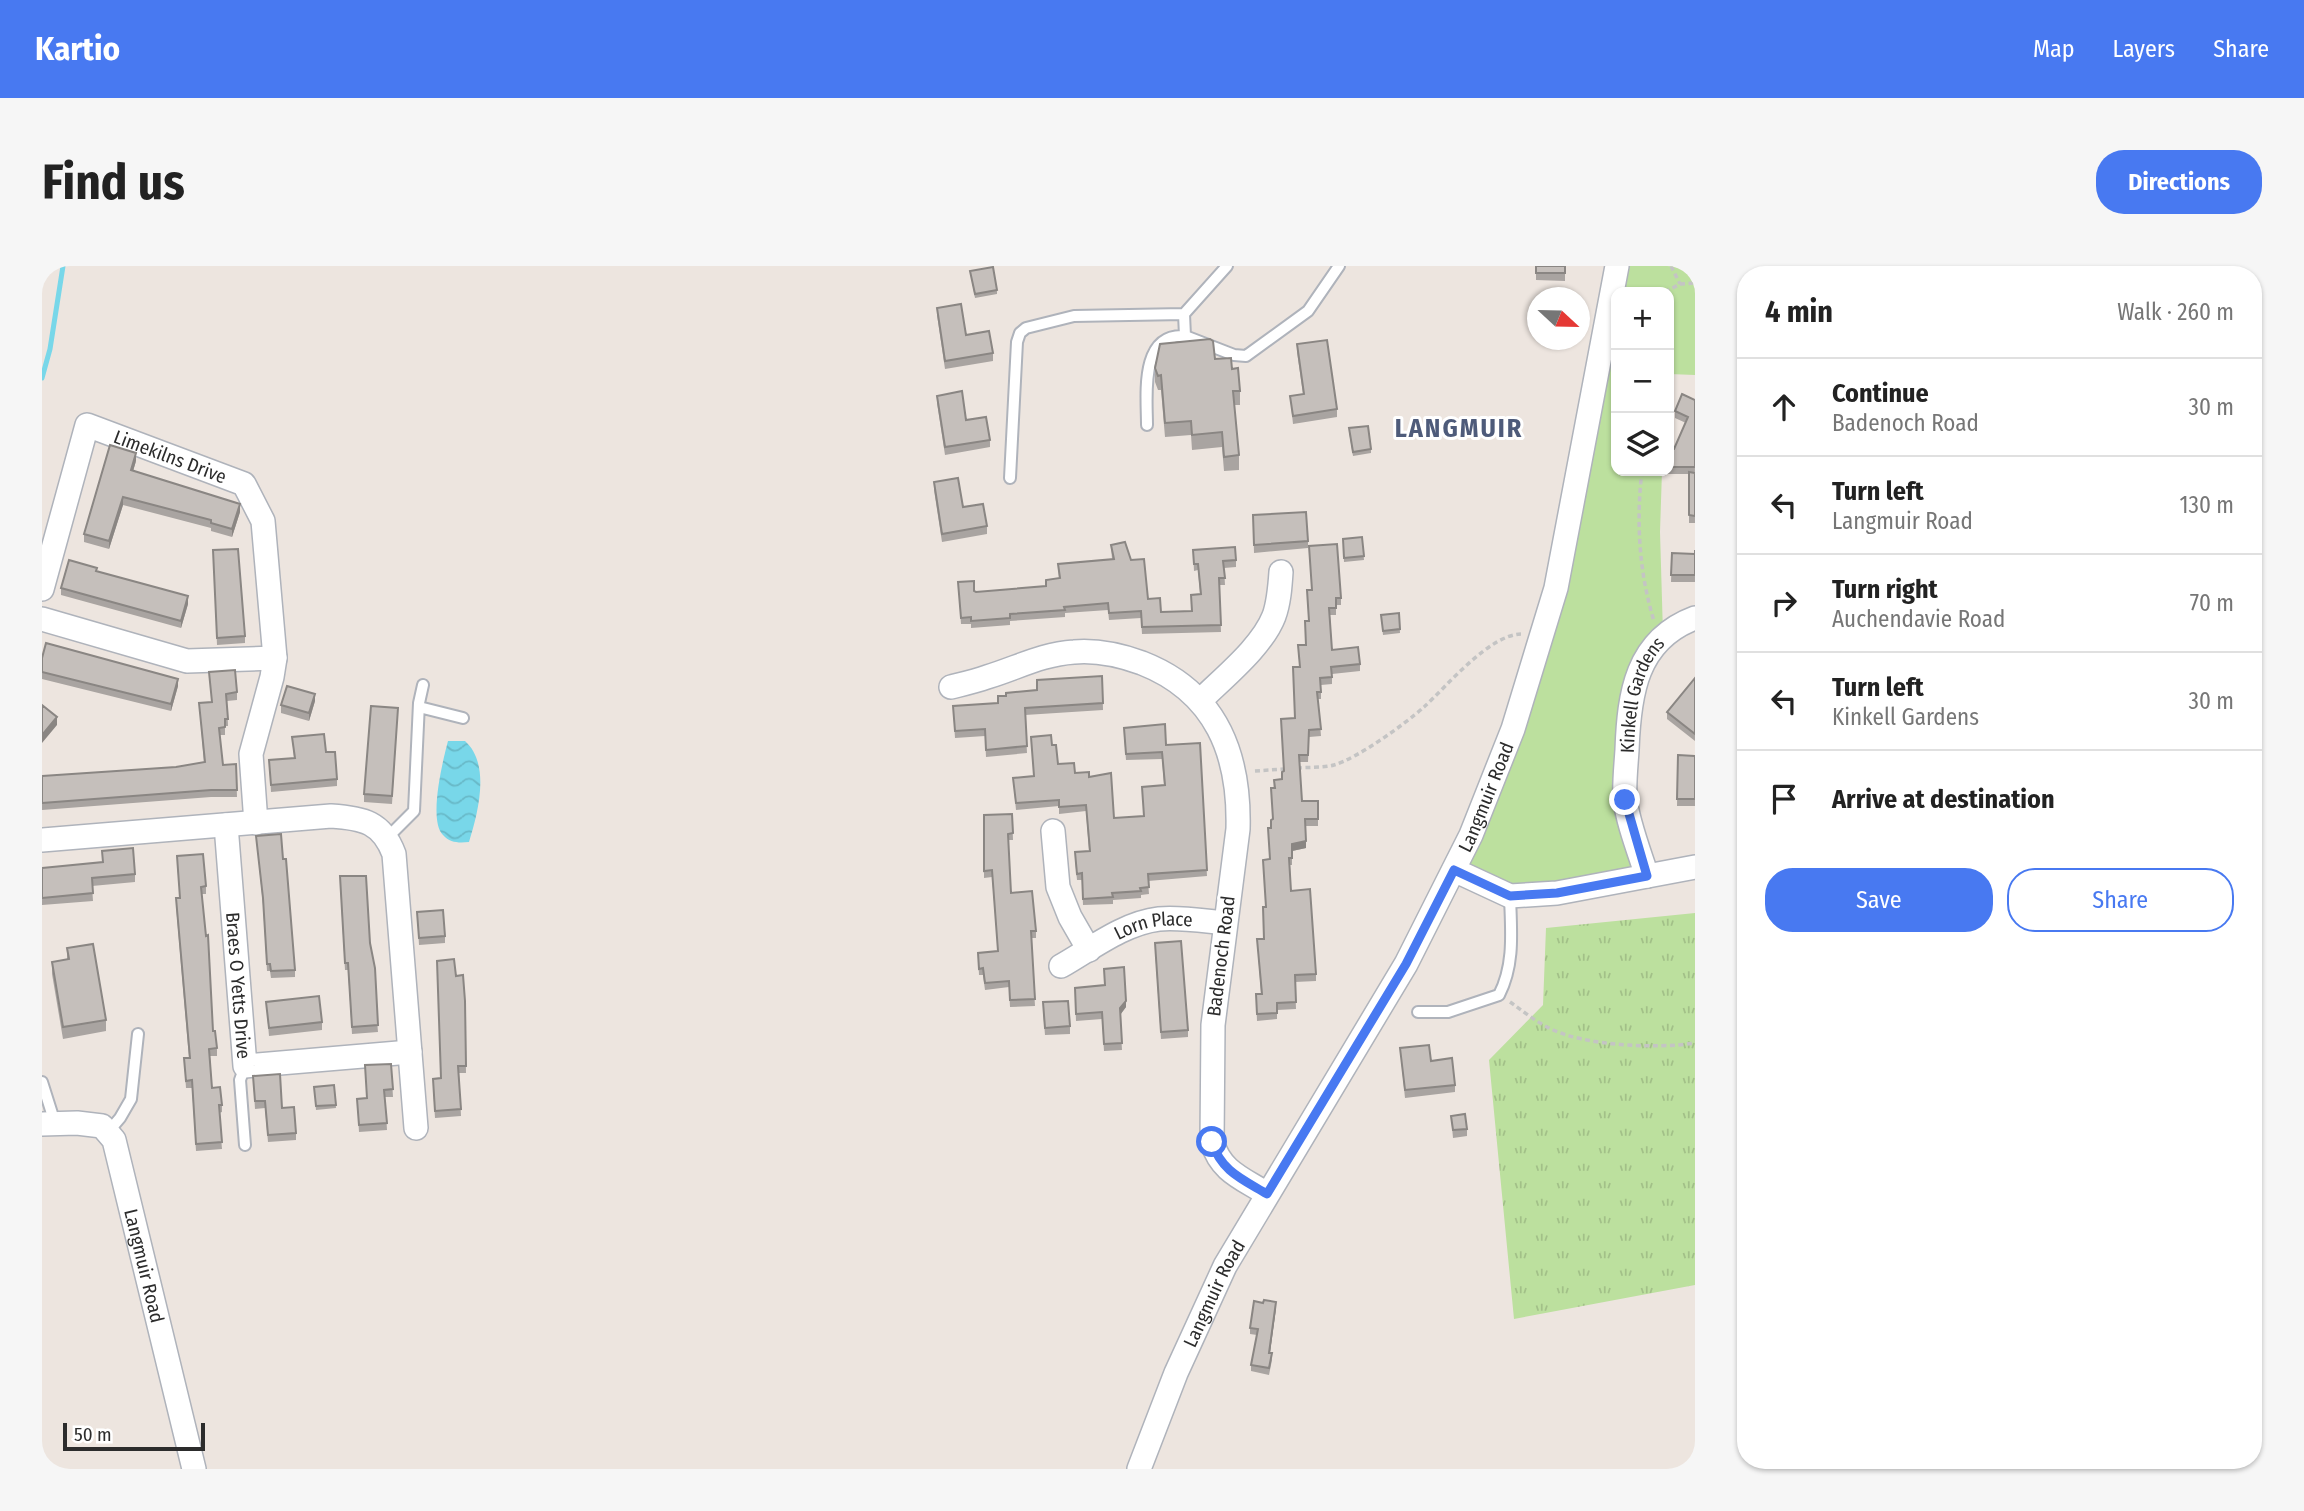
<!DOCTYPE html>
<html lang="en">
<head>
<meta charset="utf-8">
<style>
  body { margin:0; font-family:"Fira Sans Condensed",sans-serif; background:#f6f6f6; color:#222 }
  .controls { position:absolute; right:21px; top:21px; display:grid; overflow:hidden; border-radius:14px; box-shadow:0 2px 5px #0004 }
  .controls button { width:63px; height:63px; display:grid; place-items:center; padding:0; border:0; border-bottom:2px solid #e0e0e0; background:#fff; color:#222; font:35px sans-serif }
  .compass { position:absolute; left:1485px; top:21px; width:63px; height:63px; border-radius:50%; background:#fff; box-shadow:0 2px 5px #0004; rotate:112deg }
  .scale { position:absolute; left:21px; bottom:18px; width:142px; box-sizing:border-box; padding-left:7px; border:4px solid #2c2c2c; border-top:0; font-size:19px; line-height:24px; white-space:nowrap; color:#2c2c2c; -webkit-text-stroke:5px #fff; paint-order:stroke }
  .stop { position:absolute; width:21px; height:21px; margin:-16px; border:5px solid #4879f1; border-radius:50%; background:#fff }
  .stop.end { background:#4879f1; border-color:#fff; box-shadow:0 2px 7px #0008 }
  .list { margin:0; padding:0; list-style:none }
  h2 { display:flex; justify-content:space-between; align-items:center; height:91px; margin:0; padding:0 28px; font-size:30px }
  h2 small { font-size:23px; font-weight:400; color:#767676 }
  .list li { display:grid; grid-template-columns:46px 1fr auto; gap:21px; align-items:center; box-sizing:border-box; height:98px; padding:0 28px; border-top:2px solid #e0e0e0 }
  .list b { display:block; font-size:26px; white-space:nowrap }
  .list p { margin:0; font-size:23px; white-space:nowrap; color:#767676 }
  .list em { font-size:23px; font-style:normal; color:#767676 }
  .actions { display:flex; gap:14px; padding:21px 28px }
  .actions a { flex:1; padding:16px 0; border:2px solid #4879f1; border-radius:28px; text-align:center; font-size:24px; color:#4879f1 }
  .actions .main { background:#4879f1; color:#fff }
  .icon { flex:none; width:38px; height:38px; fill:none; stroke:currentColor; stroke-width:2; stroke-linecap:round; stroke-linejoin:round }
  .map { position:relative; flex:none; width:1653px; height:1203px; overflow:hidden; border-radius:28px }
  header { display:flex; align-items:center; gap:42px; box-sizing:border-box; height:98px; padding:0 35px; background:#4879f1; color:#fff }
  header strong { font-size:33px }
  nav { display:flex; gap:38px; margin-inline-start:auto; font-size:24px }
  .intro { display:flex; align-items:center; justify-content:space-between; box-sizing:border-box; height:168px; padding:0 42px }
  h1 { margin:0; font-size:49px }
  .button { padding:18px 32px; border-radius:28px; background:#4879f1; color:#fff; font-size:24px; font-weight:700 }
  main { display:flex; gap:42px; padding:0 42px }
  aside { flex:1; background:#fff; border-radius:28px; box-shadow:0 2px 5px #0004 }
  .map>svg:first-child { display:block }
  .grass { fill:url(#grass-tufts) }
  .park { fill:#bce09e }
  .water { fill:url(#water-waves) }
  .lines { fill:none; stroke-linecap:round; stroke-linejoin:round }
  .stream { stroke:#78d7e9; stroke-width:5 }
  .service-casing { stroke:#afb3bb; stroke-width:14 }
  .minor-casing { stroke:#afb3bb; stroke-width:26 }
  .path { stroke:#c4c4c4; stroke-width:3.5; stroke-dasharray:5 3.5; stroke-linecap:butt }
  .service { stroke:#fff; stroke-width:10 }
  .minor { stroke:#fff; stroke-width:23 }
  .wall { fill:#a9a4a1 }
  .shaded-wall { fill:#8a8683 }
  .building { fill:#c5bfbb; stroke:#8a8683; stroke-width:2 }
  .route { stroke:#4879f1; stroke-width:9 }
  .labels { text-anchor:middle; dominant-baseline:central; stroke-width:6; stroke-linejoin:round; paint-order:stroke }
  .street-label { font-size:19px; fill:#2c2c2c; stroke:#fff }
  .district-label { font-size:26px; font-weight:bold; letter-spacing:2px; fill:#4e5b7a; stroke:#fff }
</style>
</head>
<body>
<header>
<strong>Kartio</strong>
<nav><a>Map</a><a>Layers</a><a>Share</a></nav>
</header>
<div class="intro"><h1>Find us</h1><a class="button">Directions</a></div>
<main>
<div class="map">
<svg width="1653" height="1203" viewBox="0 0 1653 1203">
  <defs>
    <pattern id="grass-tufts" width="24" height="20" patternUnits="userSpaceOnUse" patternTransform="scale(1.75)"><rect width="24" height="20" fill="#bce09e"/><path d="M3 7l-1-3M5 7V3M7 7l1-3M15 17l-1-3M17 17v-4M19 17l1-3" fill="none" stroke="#a2c088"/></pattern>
    <pattern id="water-waves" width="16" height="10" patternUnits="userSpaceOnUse" patternTransform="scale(1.75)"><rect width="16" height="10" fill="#78d7e9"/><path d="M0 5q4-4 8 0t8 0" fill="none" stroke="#68b9c8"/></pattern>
  </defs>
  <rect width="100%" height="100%" fill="#ede5df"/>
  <path class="grass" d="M1653 647V1019L1472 1053 1447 794 1501 739 1504 662Z"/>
  <path class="park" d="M1575 0H1653V109L1627 108V26H1574V205H1620L1618 266 1621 368 1601 393 1583 534 1605 610 1515 627 1423 610 1429 569 1471 463Z"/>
  <path class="water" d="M406 475H423C449 498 436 547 427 576 417 577 408 577 401 569 386 554 401 494 406 475Z"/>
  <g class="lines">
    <path class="stream" d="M0 112 8 83 21 0"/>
    <g class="service-casing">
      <path id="service" d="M1143 70 1142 48 1185 0
        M1105 159C1105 130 1097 67 1143 70L1192 89 1204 90 1266 45 1297 0
        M968 212 975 76 978 67 984 62 1032 50 1142 48
        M377 441 421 452
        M345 572 372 545 377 437 381 419
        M1376 746H1406L1457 729C1473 698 1469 664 1468 630
        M0 816 13 857
        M66 866 78 852 89 833 96 768
        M203 879 198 814 203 800"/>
    </g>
    <g class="minor-casing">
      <g id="minor">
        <path id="s1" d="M0 323 45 159 202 218 221 255 233 392 230 411 209 488 214 557"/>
        <path d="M0 353 145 395 233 392"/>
        <path d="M909 421C921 418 934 415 945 411 975 402 1000 388 1032 386 1055 384 1078 389 1100 397 1174 426 1198 488 1196 563L1171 759 1170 876C1179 906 1200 912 1225 928"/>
        <path d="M1159 434C1182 411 1220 381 1232 350 1237 336 1238 321 1239 306"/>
        <path id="s2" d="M184 559 203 800 368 786"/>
        <path d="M1011 565 1016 621 1028 651 1047 684"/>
        <path d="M0 574 289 550C321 552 340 556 352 588L374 862"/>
        <path d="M1412 604 1468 630 1515 627 1653 601"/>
        <path id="s3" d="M1605 610C1598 588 1585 555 1583 532 1582 517 1584 500 1585 484 1587 428 1594 374 1653 352"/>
        <path id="s4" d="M1019 700C1049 683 1082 657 1117 653 1138 651 1162 655 1183 657"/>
        <path id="s5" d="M0 858 35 857 60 860 72 874 152 1203"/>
        <path id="s6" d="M1097 1203 1134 1107 1183 1000 1364 698 1429 569 1471 463 1514 322 1575 0"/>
      </g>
    </g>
    <path class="path" d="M1629 0 1638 18
      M1623 26 1638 18 1653 17
      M1600 205C1594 254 1597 307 1612 355
      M1255 502C1266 501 1281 502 1292 499 1316 492 1363 458 1382 441 1406 419 1447 369 1479 368
      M1213 505 1243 503
      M1468 736C1481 745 1494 756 1509 763 1544 780 1615 783 1653 777"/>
    <use href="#service" class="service"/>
    <use href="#minor" class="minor"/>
  </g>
  <path class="wall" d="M1494 0H1523V15L1494 14Z
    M928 5 955 24V28L933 32Z
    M895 42 924 69 951 87V95L903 103 895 49Z
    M1255 78 1295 143V151L1251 158 1248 130 1261 128 1255 86Z
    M1173 93 1190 103 1198 125V139H1192L1197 189V204L1182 205 1180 181 1150 184 1149 169 1123 171 1119 124H1116L1113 116V102Z
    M895 130 948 174V181L903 189 895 137Z
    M1653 134V257H1647V208H1621V205H1627V183H1632L1644 157 1633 152V145Z
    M1307 166 1329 183V187L1311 190Z
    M94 195 91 205 198 246 190 271 169 265V262L81 239 67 283 42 276V268Z
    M892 216 945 260V268L900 276 892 224Z
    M1211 249 1266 275V282L1212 287Z
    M1320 271 1322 294 1302 296 1301 273Z
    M1069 279 1089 294 1106 333 1119 346 1150 345 1158 328 1156 304 1152 305 1151 284 1194 294V301L1182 302 1183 319H1177L1179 366 1100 368 1099 352 1067 354 1066 344 1023 347V351L968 355V359L929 362V358H919L916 316 934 326 1004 320 1017 313 1016 298 1070 293Z
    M171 284 203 370V377L175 379Z
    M1653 284V316H1629L1630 287 1653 288Z
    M55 305 146 338 139 362 19 329V322Z
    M1265 331 1299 332V339H1294V349H1288L1290 384 1318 398V405L1290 408V418L1279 419V433H1276L1279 470 1267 471 1266 496H1257L1260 535H1276V560H1263L1264 582 1250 585V599H1248L1249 625 1274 708V715L1253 716 1254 743 1235 744V753L1215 755 1214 728H1219L1215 673H1222L1227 593 1229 554H1230L1232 514 1240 513 1253 452 1258 401 1256 386 1264 379 1267 355Z
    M1357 347 1358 367 1341 369 1339 349Z
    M0 392 136 420 129 445 0 413Z
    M167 406 195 426V434L185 435 186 460H183V469H178L181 499 194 498 195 531H169L0 544V510L134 501 162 497 157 437 170 436Z
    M1060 410 1061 444 983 449 985 487 944 491 943 470 913 472 911 440 956 437 964 430Z
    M1653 412V475L1625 453V446Z
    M273 435 267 455 239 447V439Z
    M356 442 350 538 322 536V528Z
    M1082 469 1124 479 1158 477 1165 610 1106 615 1107 628 1099 629V632L1071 634V638L1041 639 1040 614H1035L1033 593 1047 585 1044 545 1017 548V540L974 544 971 512 991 510 1010 479 1016 498 1033 507 1047 511 1072 552 1102 550 1100 521 1122 519 1120 493 1084 494Z
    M250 471 284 486 295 513V520L229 526 227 494 252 492Z
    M1636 489 1653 490V540H1635Z
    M970 548 971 574H966L969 627 994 665V672H989L993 740 968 741 967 721 943 724 941 709H937L936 687 956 685 950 611 942 612V549Z
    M214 570 253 704V711L229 712 228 705H225L221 639Z
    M60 585 93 608V616L50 620 51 635 0 639V602L60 596Z
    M135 598 164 620V628H160L171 765 175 782V790H168L170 822 180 839V846L177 847 180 883 154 885 150 822H144L142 792H147L134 640V632H138Z
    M298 617 328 677 336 766 310 768 306 704H303Z
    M375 646 403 670V677L377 679Z
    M25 682 64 754V765L21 773 10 708V696L25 694Z
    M1113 684 1146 764V771L1119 773Z
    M1062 703 1084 741 1078 749 1080 784 1062 785 1060 753 1034 755 1033 728 1063 719Z
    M414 710 423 735 424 807H417L419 850 393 852 391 820 398 812Z
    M224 736 280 756V764L227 770Z
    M1001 744 1028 760V768L1003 769Z
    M1358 782 1389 795 1413 819V826L1363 832Z
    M349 798 351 831H343L345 864 317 866 315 833 325 832Z
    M211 810 240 842 254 867V874L226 876 223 842 213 843Z
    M292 819 294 842 274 844 272 821Z
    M1409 850 1425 863V870L1411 872Z
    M1234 1042 1228 1087 1230 1094 1227 1109 1209 1105V1099L1215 1069 1208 1068V1062Z"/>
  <path class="shaded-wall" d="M94 187V195L89 212V204Z
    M81 231V239L67 283V275Z
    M198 238V246L190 271V263Z
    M146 330V338L139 362V355Z
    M136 413V420L129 445V438Z
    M273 428V435L267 455V447Z
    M15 451V459L0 477V469Z
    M1264 575V582L1250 585V578Z
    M1084 735V741L1078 749V742Z
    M1234 1036V1042L1227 1093V1087Z"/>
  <path class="building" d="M1494 0H1523V7H1494Z
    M951 1 955 24 933 28 928 5Z
    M919 38 924 69 947 65 951 87 903 95 895 42Z
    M1168 73 1171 75 1173 93 1189 92 1190 103 1196 102 1198 125H1191L1197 189 1182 191 1180 166 1150 169 1149 155 1123 157 1119 109 1116 110 1113 102 1118 78Z
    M1285 74 1295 143 1251 150 1248 130 1262 128 1255 78Z
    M920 125 924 154 944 151 948 174 903 181 895 130Z
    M1640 128 1653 134V201H1627V183H1632L1646 151 1633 145Z
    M1326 160 1329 183 1311 186 1307 162Z
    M68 179 94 187 89 204 198 238 190 263 169 257V254L81 231 67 275 42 268Z
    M1647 206 1653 207V250L1647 249Z
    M916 212 921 241 941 238 945 260 900 268 892 216Z
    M1264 246 1266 275 1212 279 1211 249Z
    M1320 271 1322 290 1302 292 1301 273Z
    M1083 276 1089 294 1102 293 1106 333 1118 332 1119 346 1150 345 1149 329 1159 328 1156 298H1152L1151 284 1193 281 1194 294 1181 295 1183 312H1177L1179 359 1100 361 1099 345 1067 347 1066 337 1022 341 1023 344 968 348V352L929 355V351L919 352 916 316 932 315V325L934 326 1004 320V314L1018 312 1016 298 1072 293 1069 279Z
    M1295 278 1299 332H1294V342H1287L1290 384 1316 381 1318 398 1289 401 1290 411 1278 412 1279 426H1275L1279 463 1267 464 1266 489H1257L1260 535H1276V553H1263L1264 575 1250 578V592H1247L1249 625 1268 623 1274 708 1253 709 1254 736 1235 737V747L1215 748 1214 728H1220L1215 673H1222L1221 641H1224L1221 594 1228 593 1226 562H1229V554L1231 553 1229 522H1233L1232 514 1240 513V506L1242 505 1239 453 1253 452 1251 401H1258L1256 379H1264L1263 355H1267L1265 324H1270L1267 280Z
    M196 283 203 370 175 372 171 284Z
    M1653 284V309H1629L1630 287 1653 288Z
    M27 294 55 302 54 305 146 330 139 355 19 322Z
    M1357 347 1358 363 1341 365 1339 349Z
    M4 377 136 413 129 438 0 406V392Z
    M193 404 195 426 184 428 186 453H183V461L177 462 181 499 194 498 195 524H169L0 537V510L134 501 163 496 157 437 170 436 167 406Z
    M1060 410 1061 437 983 442 985 480 944 484 943 463 913 465 911 440 956 437V430H964V427L995 424V414Z
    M1653 412V468L1625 446Z
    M245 420 273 428 267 447 239 439Z
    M0 439 15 451 0 469Z
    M329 440 356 442 350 530 322 528Z
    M1123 458 1124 479 1158 477 1165 604 1106 608 1107 621 1098 622 1099 625 1070 627 1071 631 1041 633 1040 607 1035 608 1033 586 1048 585 1044 539 1017 541V534L974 537 971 512 992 510 989 471 1009 469 1010 479H1014L1016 498 1032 497 1033 507 1047 506V511L1069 507 1072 552 1102 550 1100 521 1123 519 1120 486 1084 488 1082 462Z
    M282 468 284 486H293L295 513 229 519 227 494 253 492 250 471Z
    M1636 489 1653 490V533H1635Z
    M970 548 971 567 966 568 969 627 990 625 994 665H989L993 733 968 734 967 715 943 717 941 702 937 703 936 687 956 685 950 604 942 605V549Z
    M239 568 241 593H244L253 704 229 705 228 698H225L221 632 214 570Z
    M91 582 93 608 50 612 51 627 0 632V602L61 596 60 585Z
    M161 588 164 620 159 621 164 670 166 669 171 765H173L175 782 167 783 170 822 178 821 180 839H177L180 876 154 878 150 814 144 815 142 792H148L134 632H138L135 590Z
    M298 610H324L328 677 333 702 336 759 310 761 306 697H303Z
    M401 644 403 670 377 672 375 646Z
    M1139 675 1146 764 1119 766 1113 677Z
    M51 678 64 754 21 761 10 696 27 693 25 682Z
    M412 693 414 710 421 709 423 735 424 800H416L419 843 393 845 391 813 399 812 395 695Z
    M1082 701 1084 735 1078 742 1080 777 1062 778 1060 746 1034 748 1033 722 1063 719 1062 703Z
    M277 730 280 756 227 762 224 736Z
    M1026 735 1028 760 1003 762 1001 736Z
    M1387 779 1389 795 1410 792 1413 819 1363 824 1358 782Z
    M349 798 351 823 342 824 345 857 317 859 315 833 325 832 323 799Z
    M238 808 240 842 252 841 254 867 226 869 223 835H213L211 810Z
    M292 819 294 839 274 840 272 821Z
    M1423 848 1425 863 1411 864 1409 850Z
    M1222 1034 1234 1036 1227 1087H1230L1227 1102 1209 1099 1216 1063 1208 1062 1212 1035 1221 1037Z"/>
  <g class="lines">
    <path class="route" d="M1170 876C1179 905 1200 913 1225 928L1364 698 1412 604 1468 630 1515 627 1605 610 1583 534"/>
  </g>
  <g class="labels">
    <g class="street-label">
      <text stroke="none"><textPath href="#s1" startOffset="259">Limekilns Drive</textPath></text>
      <text stroke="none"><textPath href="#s3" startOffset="187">Kinkell Gardens</textPath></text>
      <text stroke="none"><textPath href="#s6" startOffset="758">Langmuir Road</textPath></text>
      <text stroke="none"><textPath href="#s4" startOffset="103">Lorn Place</textPath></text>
      <text transform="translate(1179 690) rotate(-83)">Badenoch Road</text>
      <text stroke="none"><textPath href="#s2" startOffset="161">Braes O Yetts Drive</textPath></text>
      <text stroke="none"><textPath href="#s5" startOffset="208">Langmuir Road</textPath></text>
      <text stroke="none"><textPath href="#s6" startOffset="191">Langmuir Road</textPath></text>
    </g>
    <g class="district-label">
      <text x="1417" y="162">LANGMUIR</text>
    </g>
  </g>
</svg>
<div class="controls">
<button>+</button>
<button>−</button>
<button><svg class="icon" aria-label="layers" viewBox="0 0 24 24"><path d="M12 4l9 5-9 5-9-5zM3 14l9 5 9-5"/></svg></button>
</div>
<svg class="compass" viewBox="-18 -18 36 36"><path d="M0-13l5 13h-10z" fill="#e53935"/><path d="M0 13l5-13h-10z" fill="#767676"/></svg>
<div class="scale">50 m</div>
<div class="stop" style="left:1170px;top:876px"></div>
<div class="stop end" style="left:1583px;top:534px"></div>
</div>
<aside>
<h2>4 min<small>Walk · 260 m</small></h2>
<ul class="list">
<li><svg class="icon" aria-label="ahead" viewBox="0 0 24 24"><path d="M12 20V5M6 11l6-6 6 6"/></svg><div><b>Continue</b><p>Badenoch Road</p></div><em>30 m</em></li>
<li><svg class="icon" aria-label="left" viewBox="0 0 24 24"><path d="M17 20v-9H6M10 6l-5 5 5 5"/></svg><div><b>Turn left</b><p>Langmuir Road</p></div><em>130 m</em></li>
<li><svg class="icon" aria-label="right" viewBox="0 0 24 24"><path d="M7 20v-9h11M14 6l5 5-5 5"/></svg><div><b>Turn right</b><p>Auchendavie Road</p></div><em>70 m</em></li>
<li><svg class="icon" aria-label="left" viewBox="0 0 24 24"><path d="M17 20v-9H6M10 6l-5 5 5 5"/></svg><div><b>Turn left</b><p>Kinkell Gardens</p></div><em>30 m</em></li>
<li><svg class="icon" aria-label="arrive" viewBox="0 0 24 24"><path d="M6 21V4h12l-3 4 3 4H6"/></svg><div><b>Arrive at destination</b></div></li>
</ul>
<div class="actions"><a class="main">Save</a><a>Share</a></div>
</aside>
</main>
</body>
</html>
